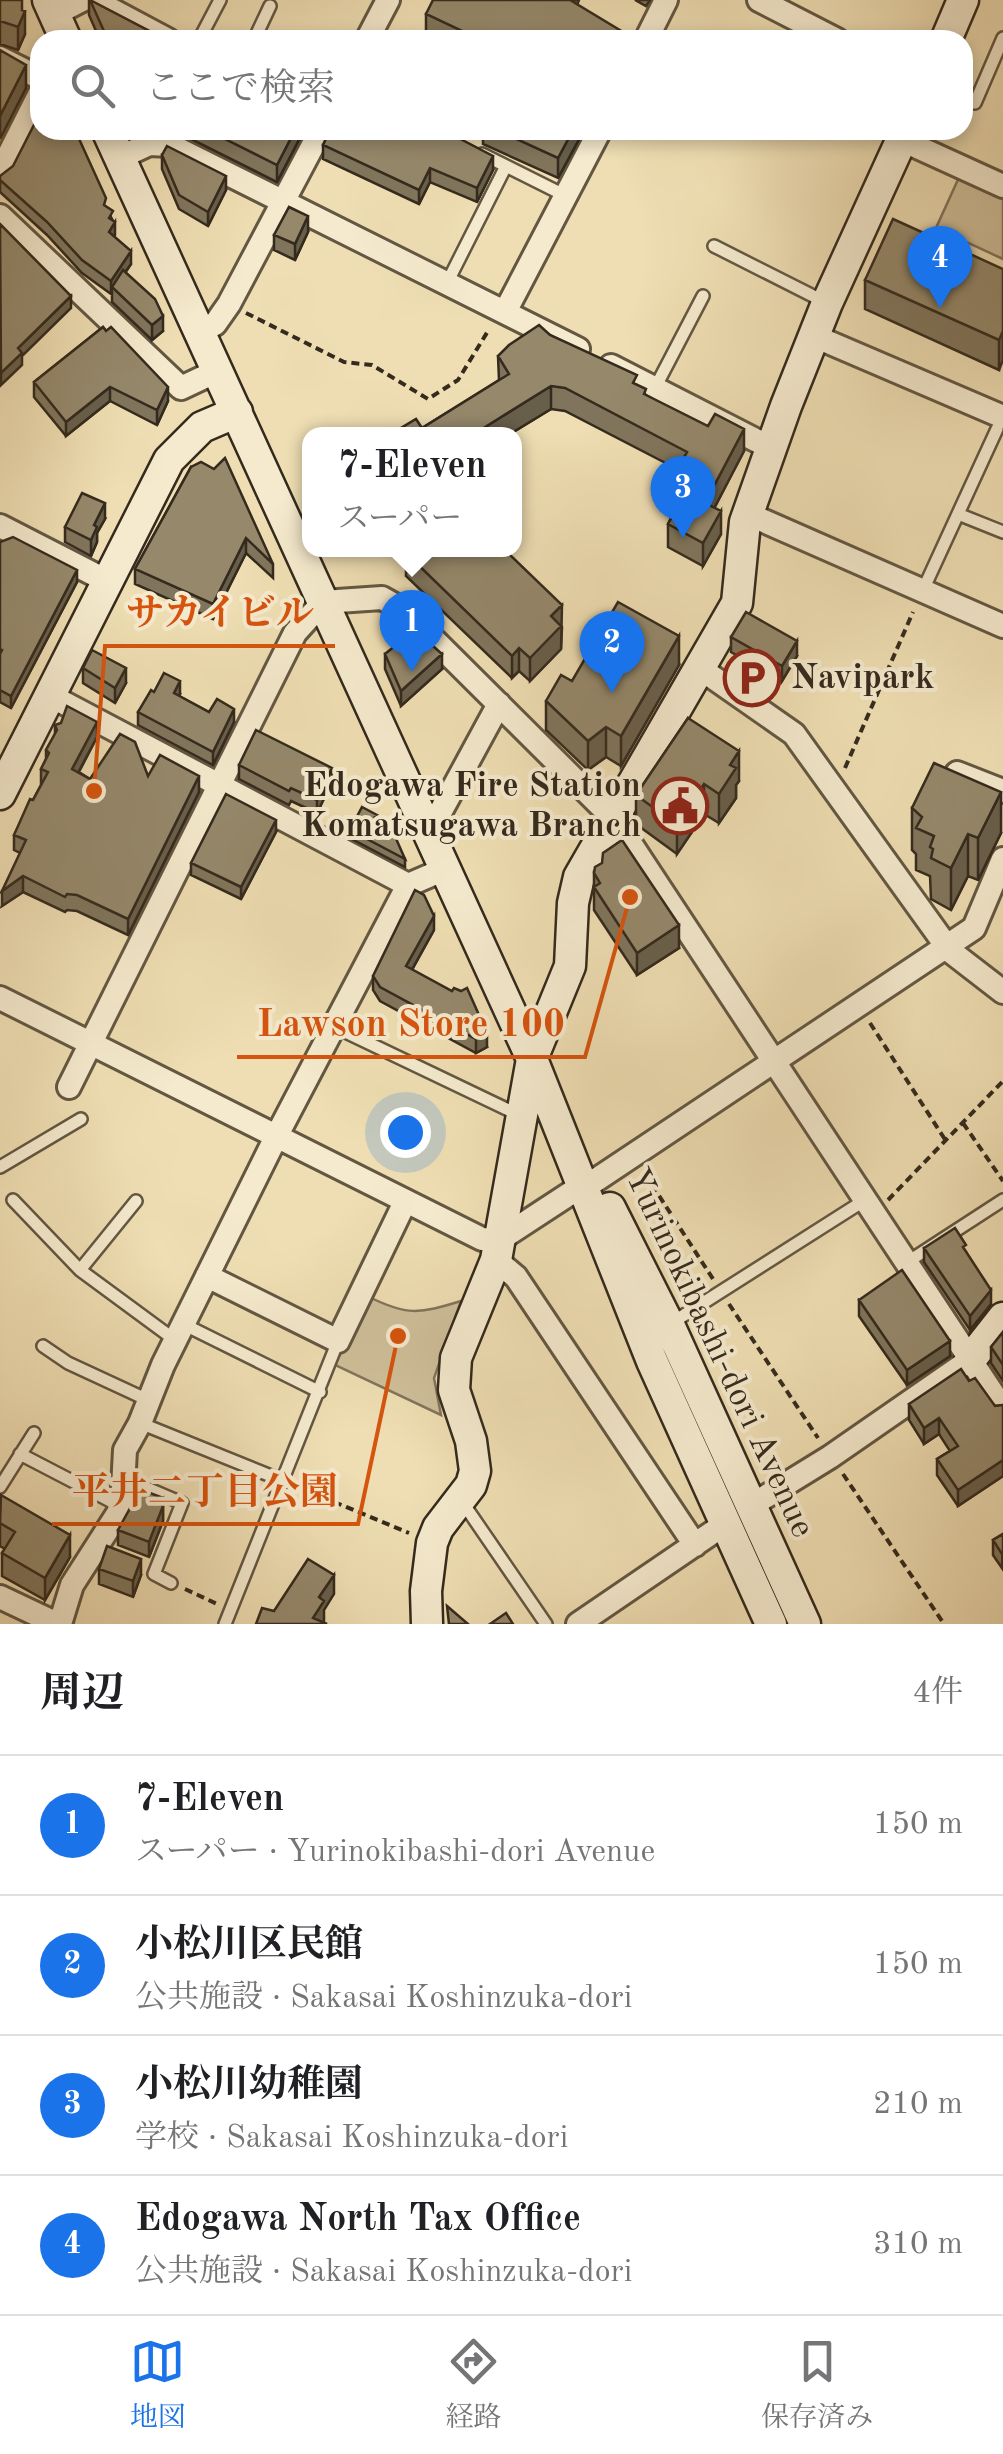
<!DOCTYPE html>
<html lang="ja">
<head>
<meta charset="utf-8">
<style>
  body { margin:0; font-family:"Old Standard TT","Noto Serif JP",serif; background:#f2f2f2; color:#202124 }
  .you { position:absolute; left:405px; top:1132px; width:35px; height:35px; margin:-25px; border:8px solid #fff; border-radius:50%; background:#1a73e8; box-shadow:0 0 0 15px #1a73e833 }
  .badge { display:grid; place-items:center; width:65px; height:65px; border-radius:50%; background:#1a73e8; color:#fff; font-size:32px; font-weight:700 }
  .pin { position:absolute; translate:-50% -82px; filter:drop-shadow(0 2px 5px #0008) }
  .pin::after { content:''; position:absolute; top:52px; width:35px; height:30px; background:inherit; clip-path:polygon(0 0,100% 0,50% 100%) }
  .popup { position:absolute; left:302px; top:427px; width:220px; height:130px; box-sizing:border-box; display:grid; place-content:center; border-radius:20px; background:#fff; filter:drop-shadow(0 2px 8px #0005); font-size:32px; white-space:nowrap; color:#757577 }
  .popup b { font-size:38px; color:#202124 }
  .popup::after { content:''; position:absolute; left:50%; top:100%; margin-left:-20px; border:20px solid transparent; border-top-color:#fff }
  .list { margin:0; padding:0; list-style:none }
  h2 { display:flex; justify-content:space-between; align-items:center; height:130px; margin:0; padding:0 40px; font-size:42px }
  h2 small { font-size:32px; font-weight:400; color:#757577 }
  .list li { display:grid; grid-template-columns:65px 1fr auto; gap:30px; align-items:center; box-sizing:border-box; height:140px; padding:0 40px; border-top:2px solid #e0e0e0 }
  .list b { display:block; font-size:38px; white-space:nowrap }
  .list p { margin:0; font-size:32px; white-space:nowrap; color:#757577 }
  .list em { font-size:32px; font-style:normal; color:#757577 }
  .icon { flex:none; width:55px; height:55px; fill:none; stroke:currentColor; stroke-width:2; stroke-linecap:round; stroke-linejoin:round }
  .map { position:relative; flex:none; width:1003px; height:1624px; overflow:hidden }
  .search { position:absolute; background:#fff; box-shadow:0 5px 15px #0003; left:30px; right:30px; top:30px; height:110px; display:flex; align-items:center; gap:25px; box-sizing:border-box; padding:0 35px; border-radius:30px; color:#757577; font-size:38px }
  .sheet { height:690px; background:#fff }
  nav { display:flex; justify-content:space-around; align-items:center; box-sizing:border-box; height:140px; border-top:2px solid #e0e0e0; background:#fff; font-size:28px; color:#757577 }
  nav a { display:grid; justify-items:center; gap:5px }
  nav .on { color:#1a73e8 }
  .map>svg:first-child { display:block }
  .green { fill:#cfbf9a; stroke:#82745c; stroke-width:2.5 }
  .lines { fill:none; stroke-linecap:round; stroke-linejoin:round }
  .lane-casing { stroke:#635742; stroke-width:16 }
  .street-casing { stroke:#635742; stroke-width:28 }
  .secondary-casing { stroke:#342a1d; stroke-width:35 }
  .path { stroke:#342a1d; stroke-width:4; stroke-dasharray:8 5; stroke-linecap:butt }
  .lane { stroke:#f5eace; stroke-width:11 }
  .street { stroke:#f5eace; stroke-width:22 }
  .secondary { stroke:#f5eace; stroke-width:30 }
  .wall { fill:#80755c; stroke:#342a1d; stroke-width:2.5 }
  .shaded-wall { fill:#685f4b; stroke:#342a1d; stroke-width:2.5 }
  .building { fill:#95886b; stroke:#342a1d; stroke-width:2.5 }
  .labels { text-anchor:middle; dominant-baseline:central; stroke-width:8; stroke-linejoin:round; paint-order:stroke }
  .poi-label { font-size:35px; font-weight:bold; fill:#342a1d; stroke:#f5eace; text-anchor:start }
  .street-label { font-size:35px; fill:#342a1d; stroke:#f5eace }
  .leader { fill:none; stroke:#d6540e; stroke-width:4 }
  .callout-dot { fill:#d6540e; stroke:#f5eace; stroke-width:4 }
  .callout-label { font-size:38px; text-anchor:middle; font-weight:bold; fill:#d6540e; stroke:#f5eace; stroke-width:8; stroke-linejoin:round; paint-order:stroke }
</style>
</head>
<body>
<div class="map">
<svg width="1003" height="1624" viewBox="0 0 1003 1624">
  <rect width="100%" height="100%" fill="#efdeb3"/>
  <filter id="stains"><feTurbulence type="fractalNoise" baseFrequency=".002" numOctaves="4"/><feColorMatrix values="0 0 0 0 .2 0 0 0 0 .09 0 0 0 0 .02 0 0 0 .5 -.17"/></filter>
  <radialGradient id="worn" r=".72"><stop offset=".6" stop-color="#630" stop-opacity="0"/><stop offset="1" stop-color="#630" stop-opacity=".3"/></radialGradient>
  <path class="green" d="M961 173 1003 192V259L936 228Z
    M367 1296C407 1316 419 1314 461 1301L434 1378 441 1415 335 1365Z"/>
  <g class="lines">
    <g class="lane-casing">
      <path id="lane" d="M199 40 220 0
        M254 40 270 6
        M963 97 975 103 1003 38
        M482 154 566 196
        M714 246 827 303
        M447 283 506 166
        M655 388 703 296
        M958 514 1003 532
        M923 590 997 429
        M333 1026 521 1116
        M0 1167 81 1119
        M13 1200 80 1270 175 1340
        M906 1263 1003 1200
        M80 1270 136 1201
        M183 1324 320 1392
        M670 1324 865 1200
        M43 1346 68 1363 150 1401
        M140 1423 281 1480
        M20 1454 122 1507
        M126 1479 182 1503 154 1574 171 1583
        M0 1487 34 1433
        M461 1500 546 1624
        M225 1624 338 1341"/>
    </g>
    <g class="street-casing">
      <path id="street" d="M93 0 168 40
        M759 0 837 40
        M55 14 82 0
        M367 40 388 0
        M646 40 666 0
        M0 58 40 78
        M902 140 1003 186
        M119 158 149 144 170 145 578 349
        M0 172 40 93
        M0 216 181 388 217 371
        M505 312 600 130
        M198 332 215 324 229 304 321 130
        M814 336 1003 417
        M611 366 773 449
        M748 514 1003 626
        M0 526 107 581
        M701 669 794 734 950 951 1003 992
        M49 695 408 885
        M957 773 1003 791
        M429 833 499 704
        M0 998 482 1239 499 1240 583 1185
        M69 1087 295 633 323 602 382 598 405 611 615 820 1003 1409
        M596 1180 974 928 1003 859
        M496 1260 516 1277 695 1545
        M207 1276 338 1341 405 1202
        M752 1505 830 1457 970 1360
        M0 1597 57 1624
        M60 1624 72 1585 122 1507 125 1450 140 1423 163 1365 276 1137 408 885 445 869
        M578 1624 725 1524"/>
    </g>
    <g class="secondary-casing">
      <path id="secondary" d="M48 0 66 40
        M946 40 963 0
        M107 130 532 1059 652 1361 771 1624
        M0 794 169 460 202 427 237 412
        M610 1208 669 1325 805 1624
        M970 1360 1003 1318
        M427 1624 426 1591 432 1543 438 1528 471 1485 475 1471 471 1441 454 1390 456 1358 496 1260 532 1059 570 966 573 903 579 877 737 603 745 522 786 406 827 303 906 130"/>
    </g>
    <path class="path" d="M246 313 344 362 372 365 428 399 458 380 488 331
      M845 768 913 612
      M870 1023 946 1141
      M963 1123 1003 1181
      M645 1174 713 1279
      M888 1200 1003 1081
      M729 1304 818 1438
      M843 1474 944 1624
      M298 1487 409 1533
      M185 1589 217 1604"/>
    <use href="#lane" class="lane"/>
    <use href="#street" class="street"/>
    <use href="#secondary" class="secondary"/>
  </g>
  <path class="wall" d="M0 0 22 10 25 34 18 50 0 44Z
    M89 0 161 37 176 40H100L89 15Z
    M579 0 577 5 623 40H438L426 34V14Z
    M635 0H650L646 6Z
    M162 130H304L277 182 177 132Z
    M483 130H584L558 178 483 144Z
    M323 145 493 170 477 202 430 182 419 204 323 159Z
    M162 155 226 190 208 226 179 209 162 169Z
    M0 176 106 207 113 221 114 237 131 264 125 273 163 331 152 340 112 302V291L111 294 82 273 47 235 0 192Z
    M308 232 295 260 274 250V235Z
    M1003 269 999 370 865 309V280Z
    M103 327 168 401 157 425 110 401 66 436 34 397V382Z
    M550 335 637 385 646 395 744 451 714 508 721 534 703 566 668 547V524L672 516 666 513V490L677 469 565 411 551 409 510 434H391L422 428 499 380 498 356Z
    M191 467 273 564V578L246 553 213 619 135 584V569Z
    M105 519 97 533V542L91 556 65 542V527Z
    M0 542 77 582 11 708 0 702Z
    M406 553 562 627 561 649 530 681 519 671 512 678 406 576Z
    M731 637 797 656 782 681 731 652Z
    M385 654 442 669 401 706 385 669Z
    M679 665 621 766 606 757 588 770 546 730V701L572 681Z
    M83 668 126 683 115 703 83 683Z
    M154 692 180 694 179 696 209 712 234 722 213 765 138 725V712Z
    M688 718 739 781 736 785V798L719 823 704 814 677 854 636 824V795Z
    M55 725 97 737 79 772 90 779 148 776 199 792 128 935 77 911 67 910 65 912 23 892 2 906 20 853 14 850V835L41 785V769L46 759V750L55 734Z
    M239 765 332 782 317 813 291 801 289 805 239 779Z
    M912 808 1001 833 978 880 968 876 951 910 931 899 930 876 916 870V854L912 850Z
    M377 818 405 859V867L350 838V830Z
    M276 832 241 899 191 875V863Z
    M594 873 679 948 637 975 594 910Z
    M434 930 412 970 487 1047 476 1053 380 1001 373 990V976Z
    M924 1248 966 1252 991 1304 970 1330 924 1262Z
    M859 1300 950 1356 907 1385 859 1316Z
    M1003 1332V1381L991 1363V1347Z
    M969 1381 995 1406 1003 1405V1476L958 1506 937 1475V1459L950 1451 939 1434 924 1444 909 1420V1404Z
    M0 1497 70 1557 45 1600 2 1576V1553L5 1549 0 1546Z
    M163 1498V1521L149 1557 118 1545V1530Z
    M1003 1534 1002 1568 993 1555V1540Z
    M99 1569 141 1575 133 1597 99 1584Z"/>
  <path class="shaded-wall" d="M25 11V34L18 50V27Z
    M26 65V88L0 139V116Z
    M295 130H304L277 182V165Z
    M573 130H584L558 178V158Z
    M493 156V170L477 202V188Z
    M430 168V182L419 204V190Z
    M226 176V190L208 226V212Z
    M308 216V232L295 260V244Z
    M115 222V235L109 245V232Z
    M131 251V264L114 288 112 287 111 294V281Z
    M71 296V308L22 356V365L1 385V373L18 348Z
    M163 316V331L152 340V325Z
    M1003 331V360L999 370V340Z
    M551 386V409L510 434H474Z
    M110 387V401L66 436V422Z
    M168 387V401L157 425V410Z
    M744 429V451L705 526V503Z
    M105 503V519L97 533V542L91 556V540L94 525Z
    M721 511V534L703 566V543Z
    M246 538V553L213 619V604Z
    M77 570V582L11 708V696Z
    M562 605 561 649 530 681V658L551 616Z
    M679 636V665L621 766V736Z
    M797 641V656L782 681V666Z
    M519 648V671L512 678V656Z
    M442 654V669L401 706V691Z
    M126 668V683L115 703V688Z
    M180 681V694L174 706V693Z
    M234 709V722L213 765V752Z
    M97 722V737L72 784V769Z
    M606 727V757L588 770V741Z
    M739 751V781L736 785V798L719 823V794L730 765Z
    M332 768V782L317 813V800Z
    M199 776V792L128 935V919Z
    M704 784V814L677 854V825Z
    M1001 792V833L978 880V838Z
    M276 820V832L241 899V887Z
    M968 834V876L951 910V868Z
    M23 876V892L2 906V891Z
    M434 916V930L406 980V966Z
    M679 925V948L637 975V953Z
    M487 1033V1047L476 1053V1039Z
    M991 1290V1304L970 1330V1316Z
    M950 1341V1356L907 1385V1370Z
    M939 1418V1434L924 1444V1428Z
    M1003 1460V1476L958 1506V1490Z
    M163 1498V1521L149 1557V1542Z
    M70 1535V1557L45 1600V1578Z
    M141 1559V1575L133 1597V1581Z
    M334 1575V1594L324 1610V1621L322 1624 313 1618 319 1597Z"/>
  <path class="building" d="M0 0H22V10L25 11 18 27 0 21Z
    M90 0 161 37 176 40H108Z
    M433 0H570L623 32 619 40H481L426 14Z
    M0 50 26 65 0 116Z
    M40 113V130H75L106 198 104 205 113 211 109 218 115 222 109 232 131 251 111 281 82 260 47 222 0 180V176L13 166Z
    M207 130H295L277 165Z
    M330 130H443L493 156 477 188 430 168 419 190 323 145Z
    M497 130H573L558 158Z
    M167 146 226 176 208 212 179 195 162 155Z
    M289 207 308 216 295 244 274 235Z
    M893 219 1003 269V331L999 340 865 280Z
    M0 224 71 296 18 348 22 353 1 373Z
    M123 270 155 299 163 316 152 325 112 287Z
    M539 325 550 335 637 375 633 383 646 389 644 394 708 426 715 414 744 429 705 503 721 511 703 543 668 524 682 499 666 490 687 452 565 388 551 386 474 434H391L416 419 422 428 509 374 498 356 509 345Z
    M103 327 106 331 111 327 168 387 157 410 110 387 66 422 34 382Z
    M225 458 273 564 246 538 213 604 135 569 191 467 201 462 214 469Z
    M82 493 105 503 94 525 97 527 91 540 65 527Z
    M13 537 77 570 11 696 0 690V654L2 650 0 649V542Z
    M410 550H505L562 605 551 616 561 626 530 658 519 648 512 656 406 553Z
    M618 602 679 636 621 736 606 727 588 741 546 701 561 675 572 681Z
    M746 612 797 641 782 666 731 637Z
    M415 630 442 654 401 691 385 654Z
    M92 650 126 668 115 688 83 668Z
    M164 673 180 681 174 693 209 712 217 699 234 709 213 752 138 712 151 690 154 692Z
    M67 706 97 722 72 769 90 779 120 734 135 742 148 776 160 755 199 776 128 919 77 895 67 894 65 897 23 876 2 891 26 840 14 835 30 799 33 800 48 772 41 769 49 753 46 750 57 730 55 725 61 723Z
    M688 718 739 751 730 765 736 768 719 794 704 784 677 825 636 795Z
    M256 730 332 768 317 800 291 788 289 791 239 765Z
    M934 763 1001 792 978 838 968 834 951 868 931 858 933 849 930 847 934 836 916 828 922 817 912 808Z
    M226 794 276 820 241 887 191 863Z
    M362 807 377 815 375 817 390 825 405 859 350 830Z
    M622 840 679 925 637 953 594 887 600 883 594 873 595 867 602 863 603 853Z
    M415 890 424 895 434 916 406 966 452 991 454 988 461 991 467 988 487 1033 476 1039 380 987 373 976Z
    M955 1228 966 1245 963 1247 991 1290 970 1316 924 1248Z
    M902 1270 950 1341 907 1370 859 1300Z
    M1003 1332V1365L991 1347Z
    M961 1369 969 1381 975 1378 995 1406 1003 1405V1460L958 1490 937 1459 958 1446 939 1418 924 1428 909 1404Z
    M137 1488 163 1498 160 1504 163 1506 149 1542 118 1530 135 1499Z
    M1 1495 70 1535 45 1578 2 1553 15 1532 0 1523Z
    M1003 1534V1553L1002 1554 993 1540Z
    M107 1546 141 1559 133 1581 99 1569Z
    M308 1559 334 1575 319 1597 324 1601 313 1618 327 1624H256L262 1608 274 1611Z
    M447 1606 468 1624H449Z
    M506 1613 513 1624H490Z"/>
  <defs>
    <g id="parking-ring" transform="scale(2.875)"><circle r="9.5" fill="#f5eace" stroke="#8f2418" stroke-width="1.5"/><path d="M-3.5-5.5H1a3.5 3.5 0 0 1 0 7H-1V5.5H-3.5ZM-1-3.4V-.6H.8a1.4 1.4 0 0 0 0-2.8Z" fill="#8f2418"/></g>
    <g id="civic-ring" transform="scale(2.875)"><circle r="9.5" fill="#f5eace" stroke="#8f2418" stroke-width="1.5"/><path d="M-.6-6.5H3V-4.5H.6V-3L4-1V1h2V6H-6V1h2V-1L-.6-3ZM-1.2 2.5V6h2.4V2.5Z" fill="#8f2418"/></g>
  </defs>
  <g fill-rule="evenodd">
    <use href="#parking-ring" x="752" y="678"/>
    <use href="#civic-ring" x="680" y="806"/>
  </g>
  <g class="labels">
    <g class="poi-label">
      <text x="791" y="678">Navipark</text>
      <text x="641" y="786" text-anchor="end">Edogawa Fire Station<tspan x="641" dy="40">Komatsugawa Branch</tspan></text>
    </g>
    <g class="street-label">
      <text transform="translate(719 1353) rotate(65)">Yurinokibashi-dori Avenue</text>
    </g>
  </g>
  <path class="leader" d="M94 791L105 646H335M630 897L585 1057H237M398 1336L358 1524H52"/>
  <g class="callout-dot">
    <circle cx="94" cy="791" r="10"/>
    <circle cx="630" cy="897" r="10"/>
    <circle cx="398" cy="1336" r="10"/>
  </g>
  <g class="callout-label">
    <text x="220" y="625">サカイビル</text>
    <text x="411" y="1036">Lawson Store 100</text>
    <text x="205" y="1504">平井二丁目公園</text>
  </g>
  <rect width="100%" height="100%" filter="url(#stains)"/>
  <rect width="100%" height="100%" fill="url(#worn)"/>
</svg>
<div class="you"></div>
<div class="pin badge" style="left:412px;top:672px">1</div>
<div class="popup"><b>7-Eleven</b>スーパー</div>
<div class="pin badge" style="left:612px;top:693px">2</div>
<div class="pin badge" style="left:683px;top:538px">3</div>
<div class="pin badge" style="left:940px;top:308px">4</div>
<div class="search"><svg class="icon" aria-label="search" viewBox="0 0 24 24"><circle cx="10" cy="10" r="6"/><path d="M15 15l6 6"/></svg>ここで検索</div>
</div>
<section class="sheet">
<h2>周辺<small>4件</small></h2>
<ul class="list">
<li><span class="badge">1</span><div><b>7-Eleven</b><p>スーパー · Yurinokibashi-dori Avenue</p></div><em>150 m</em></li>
<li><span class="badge">2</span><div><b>小松川区民館</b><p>公共施設 · Sakasai Koshinzuka-dori</p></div><em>150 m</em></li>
<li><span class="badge">3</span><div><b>小松川幼稚園</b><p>学校 · Sakasai Koshinzuka-dori</p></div><em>210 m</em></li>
<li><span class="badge">4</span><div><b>Edogawa North Tax Office</b><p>公共施設 · Sakasai Koshinzuka-dori</p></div><em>310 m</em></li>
</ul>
</section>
<nav>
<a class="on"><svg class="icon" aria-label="map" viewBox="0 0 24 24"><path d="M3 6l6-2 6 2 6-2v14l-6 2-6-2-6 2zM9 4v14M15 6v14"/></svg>地図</a>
<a><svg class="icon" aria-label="directions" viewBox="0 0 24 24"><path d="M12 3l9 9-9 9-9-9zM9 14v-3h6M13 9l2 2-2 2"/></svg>経路</a>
<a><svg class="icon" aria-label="saved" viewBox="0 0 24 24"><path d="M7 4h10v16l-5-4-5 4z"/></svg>保存済み</a>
</nav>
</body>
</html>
